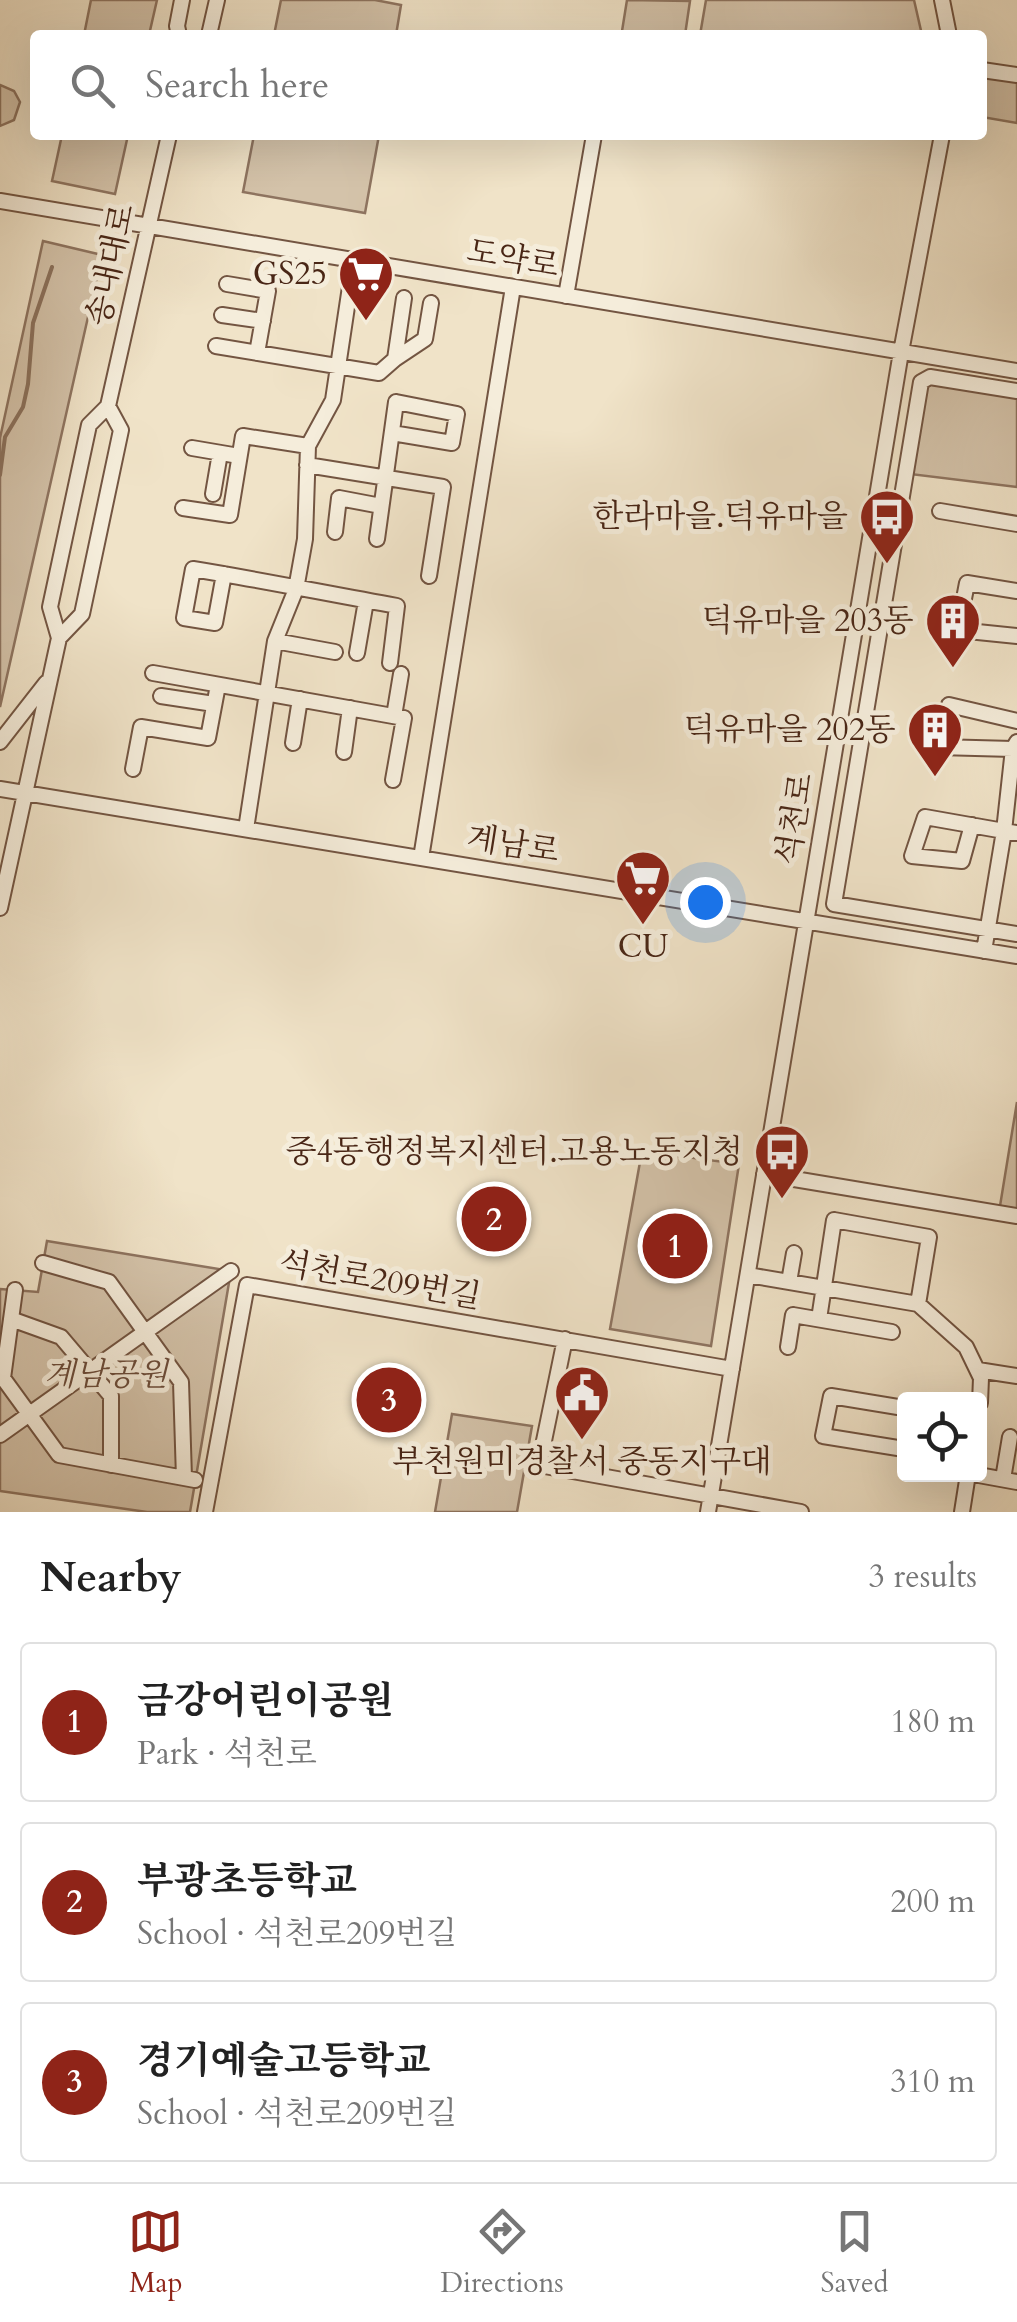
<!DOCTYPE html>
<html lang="en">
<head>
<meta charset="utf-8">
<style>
  body { margin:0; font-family:Cardo,"Noto Serif KR",serif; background:#f6f6f6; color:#222 }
  .controls { position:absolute; right:30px; bottom:30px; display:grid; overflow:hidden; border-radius:10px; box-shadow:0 10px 40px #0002 }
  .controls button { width:90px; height:90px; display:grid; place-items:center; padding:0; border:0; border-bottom:2px solid #e0e0e0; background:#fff; color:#222; font:50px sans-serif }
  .you { position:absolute; left:705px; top:902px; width:35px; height:35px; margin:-25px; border:8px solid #fff; border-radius:50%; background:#1a73e8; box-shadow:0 0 0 15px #1a73e833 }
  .badge { display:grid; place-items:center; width:65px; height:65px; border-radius:50%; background:#8f2418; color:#fff; font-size:32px; font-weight:700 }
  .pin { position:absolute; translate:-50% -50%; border:5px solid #fff; box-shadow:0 2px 10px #0006 }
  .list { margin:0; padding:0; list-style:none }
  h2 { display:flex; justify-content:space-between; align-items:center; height:130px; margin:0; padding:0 40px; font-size:42px }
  h2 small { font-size:32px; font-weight:400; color:#767676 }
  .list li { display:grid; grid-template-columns:65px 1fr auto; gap:30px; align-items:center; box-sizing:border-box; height:160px; margin:0 20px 20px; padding:0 20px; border:2px solid #e0e0e0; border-radius:10px }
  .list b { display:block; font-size:38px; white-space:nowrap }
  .list p { margin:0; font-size:32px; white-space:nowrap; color:#767676 }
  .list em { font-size:32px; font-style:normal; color:#767676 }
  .icon { flex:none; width:55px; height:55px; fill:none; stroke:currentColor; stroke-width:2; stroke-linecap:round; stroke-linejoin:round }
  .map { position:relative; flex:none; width:1017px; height:1512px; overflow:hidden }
  .search { position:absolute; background:#fff; box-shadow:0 10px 40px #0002; left:30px; right:30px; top:30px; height:110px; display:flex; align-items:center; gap:25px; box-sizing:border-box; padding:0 35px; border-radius:10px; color:#767676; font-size:38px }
  .sheet { height:670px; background:#fff }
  nav { display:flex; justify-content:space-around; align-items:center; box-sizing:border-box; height:140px; border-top:2px solid #e0e0e0; background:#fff; font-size:28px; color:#767676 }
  nav a { display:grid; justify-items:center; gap:5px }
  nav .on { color:#8f2418 }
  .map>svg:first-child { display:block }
  .green { fill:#d4c3aa; stroke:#8e7460; stroke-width:2.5 }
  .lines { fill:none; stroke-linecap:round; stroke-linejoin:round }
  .stream { stroke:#8b715c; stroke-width:4 }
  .minor-casing { stroke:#735542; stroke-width:18 }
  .minor { stroke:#f5eddb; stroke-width:14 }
  .labels { text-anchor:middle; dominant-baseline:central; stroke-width:10; stroke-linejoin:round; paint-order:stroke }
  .street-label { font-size:32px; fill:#492616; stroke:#f5eddb }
  .poi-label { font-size:32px; fill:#492616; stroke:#f5eddb; text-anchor:end }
  .park-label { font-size:32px; font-style:italic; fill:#6c4d3b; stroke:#f5eddb }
</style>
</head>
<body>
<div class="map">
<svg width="1017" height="1512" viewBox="0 0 1017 1512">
  <rect width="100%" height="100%" fill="#f0e3c8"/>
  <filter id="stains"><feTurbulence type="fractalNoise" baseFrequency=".002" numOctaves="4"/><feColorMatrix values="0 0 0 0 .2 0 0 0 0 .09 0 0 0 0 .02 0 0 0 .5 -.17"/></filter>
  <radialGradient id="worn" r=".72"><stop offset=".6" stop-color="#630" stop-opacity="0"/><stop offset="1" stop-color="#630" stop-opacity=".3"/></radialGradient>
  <path class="green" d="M91 0H157L149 35H84Z
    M281 0H375L401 5 396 35H274Z
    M627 0 690 1 685 35 622 31Z
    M706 0H914L922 35H700Z
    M982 70 1017 75V123L982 117Z
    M0 85 14 91 20 102 14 120 0 126Z
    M62 135H128L115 194 52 181Z
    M254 135H379L365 213 243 192Z
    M43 241 102 255 0 707V438Z
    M927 384 1017 397V487L910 474Z
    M1017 1102V1209L1000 1206Z
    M642 1151 739 1164 711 1346 610 1329Z
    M47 1241 231 1271 190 1512H147L0 1491V1289L38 1292Z
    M452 1414 532 1426 517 1512H435Z"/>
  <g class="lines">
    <path class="stream" d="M0 475 5 437 23 407 28 384 33 323 52 267"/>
    <g class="minor-casing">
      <path id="minor" d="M942 0 949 35
        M179 35 177 26 182 0
        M209 35 217 0
        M982 70 1017 75
        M0 201 1017 371
        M227 284 268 291 257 353
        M566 296 594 135
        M222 315 263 321
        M216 346 379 373 395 359 404 298
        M395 359 425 339 431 303
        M1017 391 930 377 921 382 834 904 1017 934
        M192 448 239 456
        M307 465 443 487 429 576
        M213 494 220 453
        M183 508 230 515 243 436 308 446
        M940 511 1017 524
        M335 532 339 498 381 506
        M377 539 396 402 457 414 452 443 392 433
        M224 574 215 623 184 618 193 569C261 580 329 594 397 606L390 663
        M1017 591 967 583 958 630 1017 636
        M59 638 82 614 121 430 108 406
        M275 641 335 652
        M357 653 366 601
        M153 673 404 718 393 780
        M161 696 214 704
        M394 716 401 674
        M0 742 46 683
        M1017 742 1013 749 938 747 949 705 1017 721
        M293 743 300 699
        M344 752 350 708
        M133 769 141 727 208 738 218 685
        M0 789 1017 956
        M972 825 962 861 912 856 925 817 1004 831 1013 749 1017 750
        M246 829 275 641 296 589 305 539 308 446 333 400 354 260
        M421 858 513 287
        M0 908 59 638 50 607 89 425 108 406 169 135
        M984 951 1004 831 1017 833
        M764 1174 1017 1216
        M43 1263 109 1282 181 1382 184 1478
        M748 1275 918 1304 966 1347 981 1378 980 1403
        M789 1282 794 1253
        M15 1290 3 1378 59 1455 195 1480
        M11 1319 61 1337 111 1396V1465
        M819 1319 834 1220 929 1237 918 1304
        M565 1339 539 1465 801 1512
        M788 1347 793 1315 892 1332
        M978 1370 1017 1376
        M904 1408 831 1396 823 1436 904 1449
        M0 1435 231 1271
        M973 1474 1017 1482
        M1003 1479 1010 1437
        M205 1512 247 1285 732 1369
        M708 1512 901 352 942 135
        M962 1512 968 1474"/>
    </g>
    <use href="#minor" class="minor"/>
  </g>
  <defs>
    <g id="supermarket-pin" transform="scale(2.875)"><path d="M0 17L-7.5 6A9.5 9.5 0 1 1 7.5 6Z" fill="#8f2418" stroke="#f5eddb"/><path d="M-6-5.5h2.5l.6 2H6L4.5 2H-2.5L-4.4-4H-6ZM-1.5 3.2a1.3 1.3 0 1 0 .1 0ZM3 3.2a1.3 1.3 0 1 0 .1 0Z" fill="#fff"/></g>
    <g id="bus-pin" transform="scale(2.875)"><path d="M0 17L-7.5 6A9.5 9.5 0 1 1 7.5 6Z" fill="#8f2418" stroke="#f5eddb"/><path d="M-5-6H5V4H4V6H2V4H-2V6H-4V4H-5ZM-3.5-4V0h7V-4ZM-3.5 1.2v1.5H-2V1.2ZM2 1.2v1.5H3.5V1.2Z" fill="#fff"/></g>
    <g id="building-pin" transform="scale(2.875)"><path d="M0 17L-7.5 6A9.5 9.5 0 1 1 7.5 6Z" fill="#8f2418" stroke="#f5eddb"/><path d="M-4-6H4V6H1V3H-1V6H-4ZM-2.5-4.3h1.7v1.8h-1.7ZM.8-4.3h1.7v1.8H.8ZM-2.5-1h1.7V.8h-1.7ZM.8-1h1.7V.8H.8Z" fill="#fff"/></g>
    <g id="civic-pin" transform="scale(2.875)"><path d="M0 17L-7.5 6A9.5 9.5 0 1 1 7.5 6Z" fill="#8f2418" stroke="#f5eddb"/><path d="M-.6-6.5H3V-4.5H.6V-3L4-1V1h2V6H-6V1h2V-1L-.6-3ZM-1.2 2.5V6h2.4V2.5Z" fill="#fff"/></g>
  </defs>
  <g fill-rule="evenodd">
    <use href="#supermarket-pin" x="366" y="274"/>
    <use href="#bus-pin" x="887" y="517"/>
    <use href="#building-pin" x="953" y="621"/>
    <use href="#building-pin" x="935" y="730"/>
    <use href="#supermarket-pin" x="643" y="878"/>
    <use href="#bus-pin" x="782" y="1152"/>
    <use href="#civic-pin" x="582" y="1393"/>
  </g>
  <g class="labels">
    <g class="street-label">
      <text transform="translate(513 259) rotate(10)">도약로</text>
      <text transform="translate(111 265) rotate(-78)">송내대로</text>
      <text transform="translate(795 819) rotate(-81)">석천로</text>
      <text transform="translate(513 845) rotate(9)">계남로</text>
      <text transform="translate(380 1280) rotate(10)">석천로209번길</text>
    </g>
    <g class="poi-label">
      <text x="327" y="274">GS25</text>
      <text x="848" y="517">한라마을.덕유마을</text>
      <text x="914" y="621">덕유마을 203동</text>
      <text x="896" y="730">덕유마을 202동</text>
      <text x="643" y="947" text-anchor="middle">CU</text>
      <text x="743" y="1152">중4동행정복지센터.고용노동지청</text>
      <text x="582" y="1462" text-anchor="middle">부천원미경찰서 중동지구대</text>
    </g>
    <g class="park-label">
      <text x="106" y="1375">계남공원</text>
    </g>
  </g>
  <rect width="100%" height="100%" filter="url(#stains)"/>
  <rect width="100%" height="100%" fill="url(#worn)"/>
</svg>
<div class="controls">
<button><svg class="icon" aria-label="locate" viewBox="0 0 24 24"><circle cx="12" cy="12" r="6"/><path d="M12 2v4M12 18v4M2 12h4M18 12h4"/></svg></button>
</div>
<div class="you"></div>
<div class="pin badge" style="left:675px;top:1246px">1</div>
<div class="pin badge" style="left:494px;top:1219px">2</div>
<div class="pin badge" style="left:389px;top:1400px">3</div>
<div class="search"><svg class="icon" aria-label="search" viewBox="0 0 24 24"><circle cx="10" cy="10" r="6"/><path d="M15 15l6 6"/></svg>Search here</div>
</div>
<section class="sheet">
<h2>Nearby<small>3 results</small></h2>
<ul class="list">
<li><span class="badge">1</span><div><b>금강어린이공원</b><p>Park · 석천로</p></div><em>180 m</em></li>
<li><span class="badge">2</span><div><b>부광초등학교</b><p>School · 석천로209번길</p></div><em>200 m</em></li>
<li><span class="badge">3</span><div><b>경기예술고등학교</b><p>School · 석천로209번길</p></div><em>310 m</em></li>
</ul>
</section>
<nav>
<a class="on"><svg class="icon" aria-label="map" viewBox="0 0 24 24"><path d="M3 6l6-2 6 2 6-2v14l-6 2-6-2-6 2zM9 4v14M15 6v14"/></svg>Map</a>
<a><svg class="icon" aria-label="directions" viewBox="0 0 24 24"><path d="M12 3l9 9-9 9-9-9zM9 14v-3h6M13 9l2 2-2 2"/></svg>Directions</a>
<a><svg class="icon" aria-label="saved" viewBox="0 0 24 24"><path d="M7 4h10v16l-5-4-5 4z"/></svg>Saved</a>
</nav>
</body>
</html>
